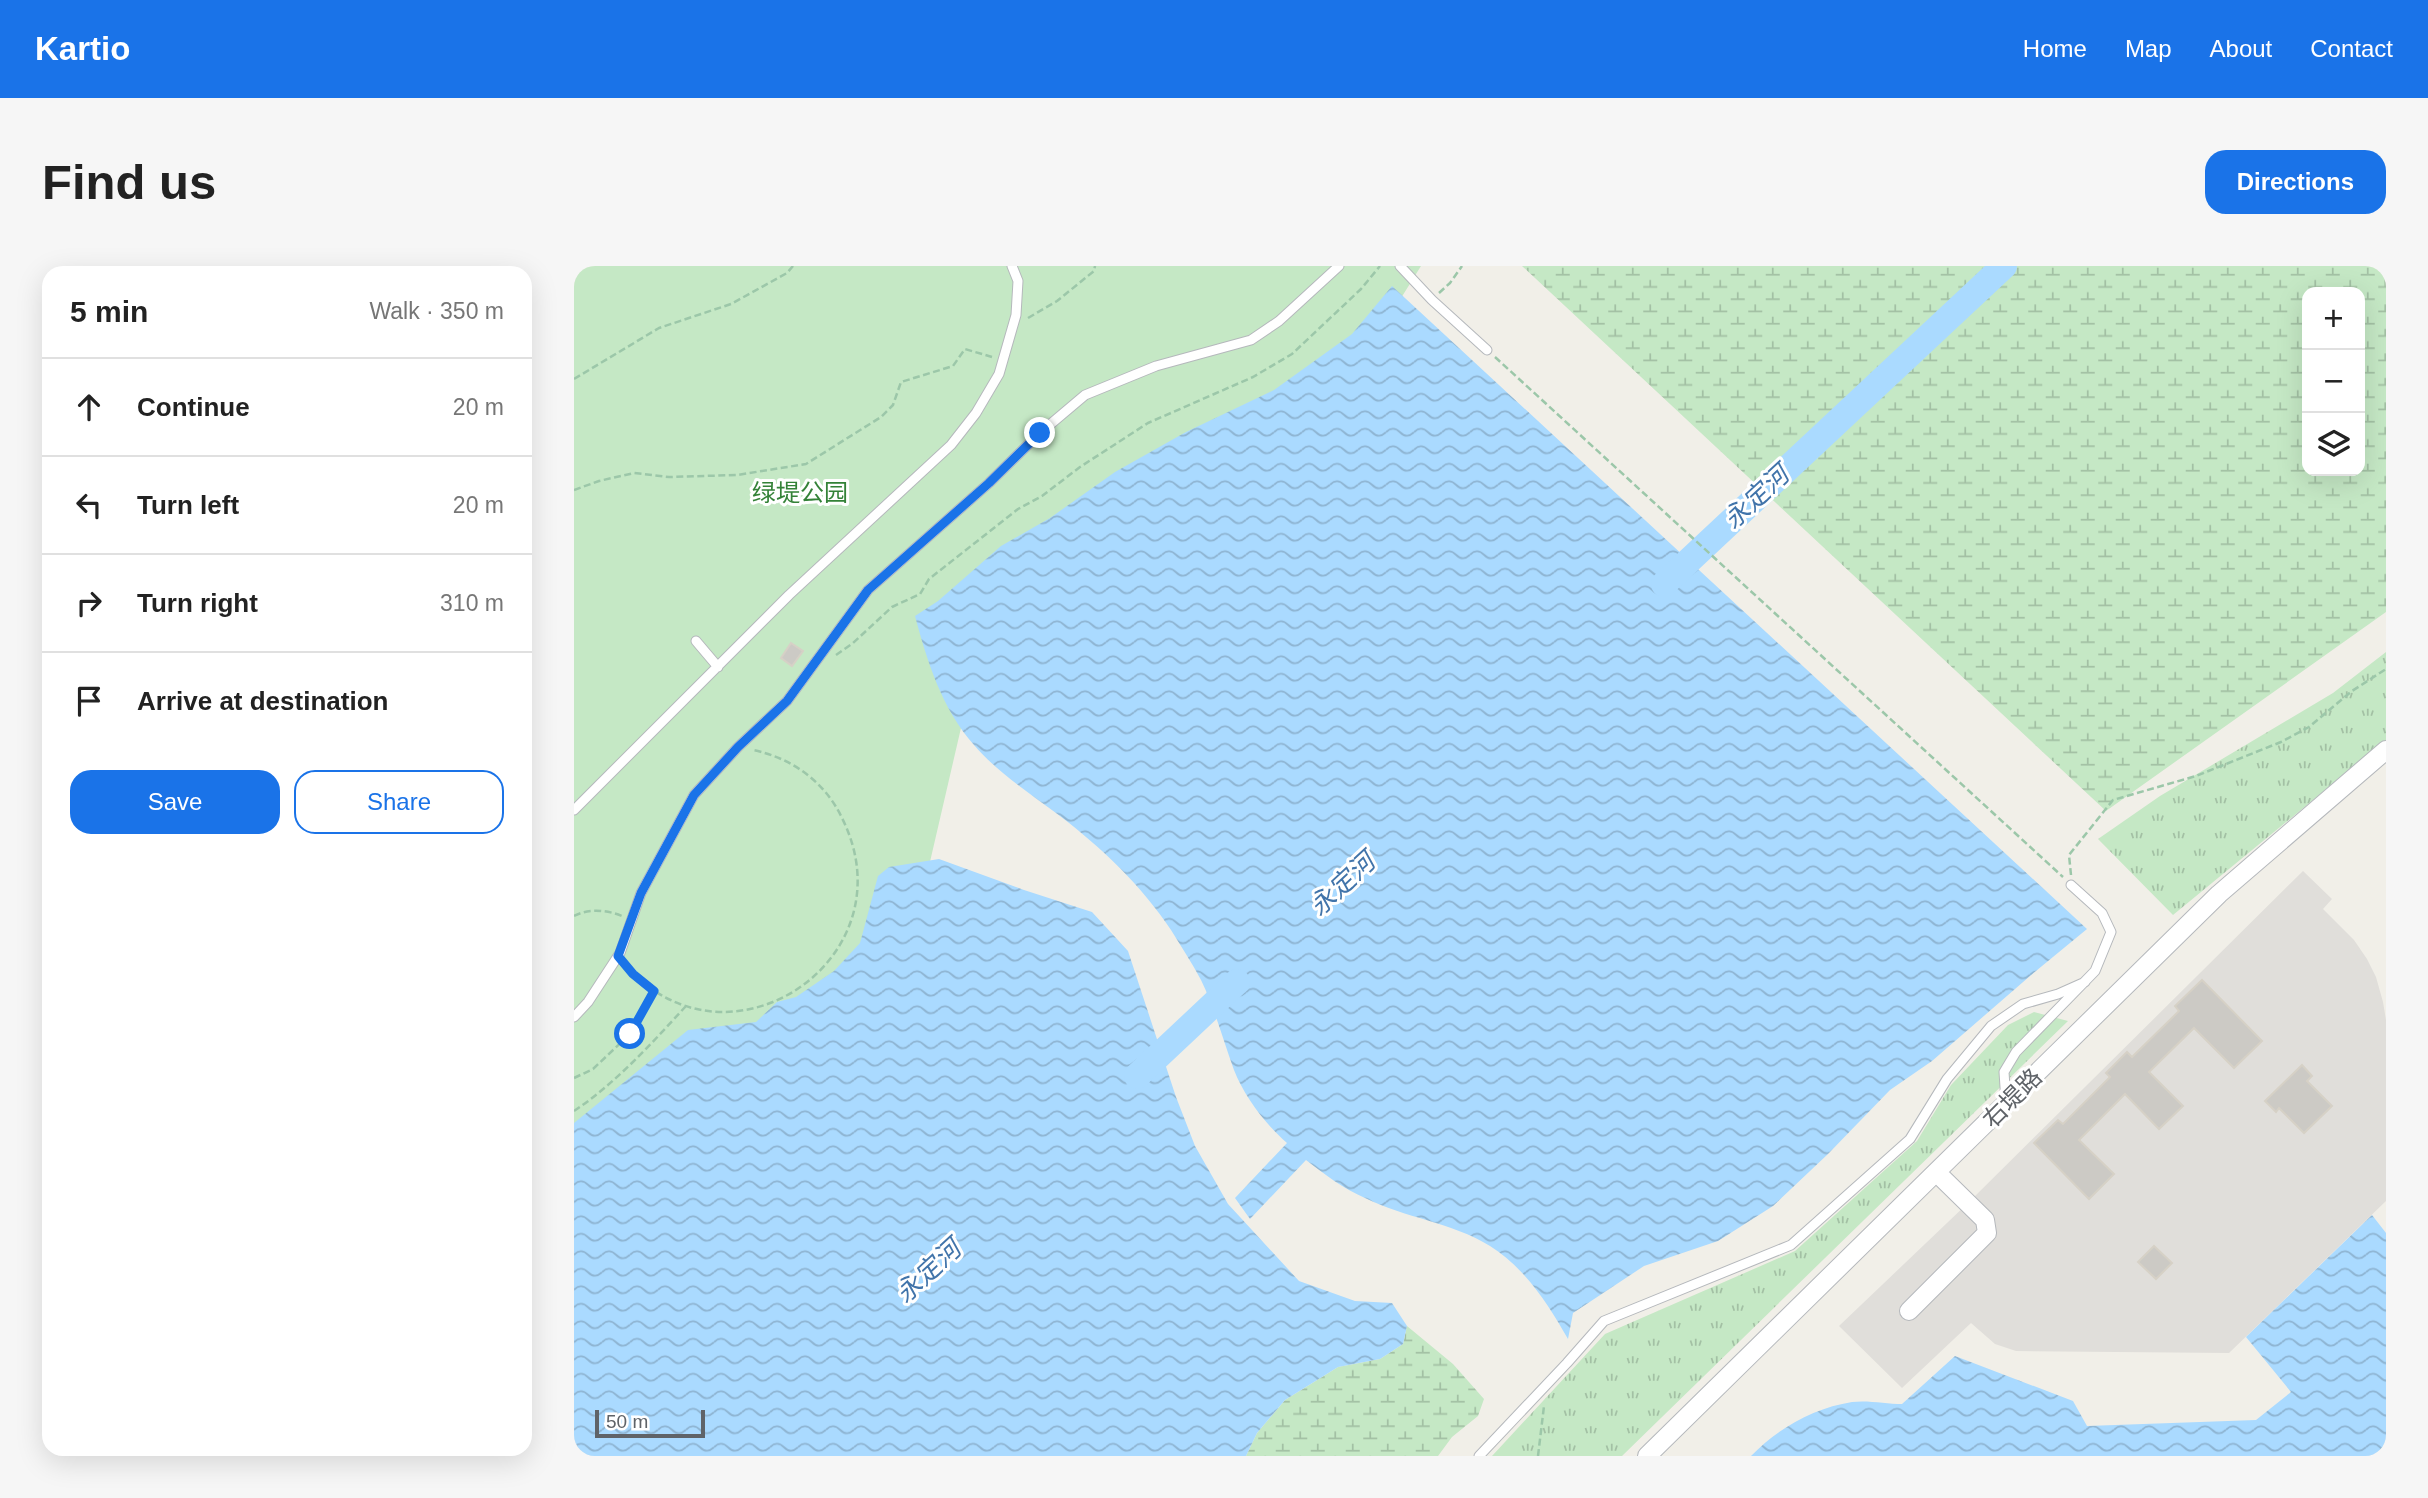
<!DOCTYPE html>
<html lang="en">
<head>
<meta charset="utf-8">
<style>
  body { margin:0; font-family:Helvetica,"Noto Sans SC",sans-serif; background:#f6f6f6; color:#222 }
  .controls { position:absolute; right:21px; top:21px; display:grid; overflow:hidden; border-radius:14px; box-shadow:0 7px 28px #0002 }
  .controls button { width:63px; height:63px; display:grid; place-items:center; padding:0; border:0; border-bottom:2px solid #e0e0e0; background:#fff; color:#222; font:35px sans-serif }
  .scale { position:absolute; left:21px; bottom:18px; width:110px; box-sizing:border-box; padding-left:7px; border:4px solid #5f6368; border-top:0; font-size:19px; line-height:24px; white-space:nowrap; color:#5f6368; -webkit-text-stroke:5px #fff; paint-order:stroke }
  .stop { position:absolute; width:21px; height:21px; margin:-16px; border:5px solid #1a73e8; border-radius:50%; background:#fff }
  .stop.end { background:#1a73e8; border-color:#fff; box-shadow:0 2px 7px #0008 }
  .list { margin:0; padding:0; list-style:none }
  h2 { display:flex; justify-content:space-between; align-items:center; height:91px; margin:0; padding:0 28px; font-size:30px }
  h2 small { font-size:23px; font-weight:400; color:#767676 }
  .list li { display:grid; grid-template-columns:46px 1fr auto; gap:21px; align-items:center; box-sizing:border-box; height:98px; padding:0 28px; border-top:2px solid #e0e0e0 }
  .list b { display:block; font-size:26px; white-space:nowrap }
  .list em { font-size:23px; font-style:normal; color:#767676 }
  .actions { display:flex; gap:14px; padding:21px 28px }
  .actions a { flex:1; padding:16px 0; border:2px solid #1a73e8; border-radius:21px; text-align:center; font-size:24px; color:#1a73e8 }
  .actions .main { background:#1a73e8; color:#fff }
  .icon { flex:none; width:38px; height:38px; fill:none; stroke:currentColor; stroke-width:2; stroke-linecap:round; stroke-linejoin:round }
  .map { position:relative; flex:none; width:1812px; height:1190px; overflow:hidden; border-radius:21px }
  header { display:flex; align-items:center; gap:42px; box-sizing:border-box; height:98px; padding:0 35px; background:#1a73e8; color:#fff }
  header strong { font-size:33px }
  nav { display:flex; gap:38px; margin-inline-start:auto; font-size:24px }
  .intro { display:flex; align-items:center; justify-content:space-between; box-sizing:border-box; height:168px; padding:0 42px }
  h1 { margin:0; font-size:49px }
  .button { padding:18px 32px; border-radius:21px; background:#1a73e8; color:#fff; font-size:24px; font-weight:700 }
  main { display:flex; gap:42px; padding:0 42px }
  aside { flex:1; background:#fff; border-radius:21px; box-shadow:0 7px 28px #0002 }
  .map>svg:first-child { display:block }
  .industrial { fill:#e0deda }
  .grass { fill:url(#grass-tufts) }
  .wetland { fill:url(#wetland-marsh); fill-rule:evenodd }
  .park { fill:#c5e8c5 }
  .water { fill:url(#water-waves) }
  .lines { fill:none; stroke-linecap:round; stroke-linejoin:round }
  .river { stroke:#aadaff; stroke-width:26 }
  .building { fill:#cccac5; stroke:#d6d1c6; stroke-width:2 }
  .lane-casing { stroke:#b5b8bc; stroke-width:11 }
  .street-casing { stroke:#b5b8bc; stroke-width:20 }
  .path { stroke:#9cc7a9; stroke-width:2.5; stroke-dasharray:7 3.5; stroke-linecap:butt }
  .lane { stroke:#fff; stroke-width:9 }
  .street { stroke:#fff; stroke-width:18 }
  .route { stroke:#1a73e8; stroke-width:9 }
  .labels { text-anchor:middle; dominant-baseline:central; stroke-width:6; stroke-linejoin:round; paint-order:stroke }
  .park-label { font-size:24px; fill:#348238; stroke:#fff }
  .street-label { font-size:24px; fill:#5f6368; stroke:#fff }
  .water-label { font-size:26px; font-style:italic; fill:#4174aa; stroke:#fff }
</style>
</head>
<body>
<header>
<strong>Kartio</strong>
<nav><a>Home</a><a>Map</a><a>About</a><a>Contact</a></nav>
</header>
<div class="intro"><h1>Find us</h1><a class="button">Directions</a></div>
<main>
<aside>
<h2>5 min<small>Walk · 350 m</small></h2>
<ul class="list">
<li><svg class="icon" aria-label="ahead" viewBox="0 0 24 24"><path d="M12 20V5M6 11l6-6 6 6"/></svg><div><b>Continue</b></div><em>20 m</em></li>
<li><svg class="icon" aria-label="left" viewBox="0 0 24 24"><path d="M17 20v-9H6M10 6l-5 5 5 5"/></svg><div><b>Turn left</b></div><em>20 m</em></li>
<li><svg class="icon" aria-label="right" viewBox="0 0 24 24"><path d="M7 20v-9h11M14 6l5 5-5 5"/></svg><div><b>Turn right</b></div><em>310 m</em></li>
<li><svg class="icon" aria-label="arrive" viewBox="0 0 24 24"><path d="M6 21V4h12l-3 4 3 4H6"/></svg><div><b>Arrive at destination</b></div></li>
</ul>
<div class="actions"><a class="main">Save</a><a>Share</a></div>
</aside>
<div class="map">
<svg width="1812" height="1190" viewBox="0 0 1812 1190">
  <defs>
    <pattern id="grass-tufts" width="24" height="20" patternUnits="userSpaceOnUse" patternTransform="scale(1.75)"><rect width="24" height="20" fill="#c5e8c5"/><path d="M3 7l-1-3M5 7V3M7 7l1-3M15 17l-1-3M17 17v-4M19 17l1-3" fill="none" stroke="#a3c0a4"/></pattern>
    <pattern id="wetland-marsh" width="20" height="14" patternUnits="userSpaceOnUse" patternTransform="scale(1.75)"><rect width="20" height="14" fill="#c5e8c5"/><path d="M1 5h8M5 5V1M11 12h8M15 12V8" fill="none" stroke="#a3c0a4"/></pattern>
    <pattern id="water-waves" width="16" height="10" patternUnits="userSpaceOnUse" patternTransform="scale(1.75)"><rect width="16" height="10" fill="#aadaff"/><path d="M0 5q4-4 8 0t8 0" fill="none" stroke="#8eb4d2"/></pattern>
  </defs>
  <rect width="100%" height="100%" fill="#f1efe8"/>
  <path class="industrial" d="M1729 605 1758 633 1749 643 1780 674 1793 693 1802 711 1809 736 1812 754V935L1655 1087 1442 1085 1421 1078 1397 1057 1328 1122 1265 1060 1395 936Z"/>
  <path class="grass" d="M1812 386V474L1599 649 1524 573 1586 530 1759 427Z
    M1460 746 1494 755 1048 1190H918L1031 1068 1221 985 1343 875 1377 819 1434 759Z"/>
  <path class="wetland" d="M948 0H1812V346L1532 545ZM1733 26H1786V205H1733Z
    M833 1060 879 1098 910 1133 904 1150 878 1171 864 1190H672L683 1167 711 1134 764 1101 806 1093 829 1078Z"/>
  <path class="park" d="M0 0H847L751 154 412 354 349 626 186 798 0 916Z"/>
  <path class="water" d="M818 20 1513 663 1456 710 1358 795 1316 824 1254 888 1199 940 1144 975 1070 1000 999 1047 994 1073C974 1038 951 1002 916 980 877 956 831 952 791 932 770 923 750 908 732 894L676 953 661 932 713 877C692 859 670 830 660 804 649 774 641 743 627 714 618 697 607 680 597 664 568 620 528 582 486 550 457 528 424 507 400 479 368 443 353 395 341 350L364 335 427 280 476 252 541 206 612 166 700 124 778 68Z
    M365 593 450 624 518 646 554 685 602 831 621 880 654 938 725 1015 781 1035 818 1037 833 1060 829 1078 806 1093 764 1101 711 1134 683 1167 672 1190H0V857L114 764 182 756 203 736 222 731 260 705 286 677 304 610 315 601Z
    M1798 949 1812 967V1190H1177C1204 1162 1240 1142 1278 1136 1294 1134 1313 1138 1328 1138L1381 1090 1499 1135 1513 1160 1682 1154 1717 1126 1672 1071Z"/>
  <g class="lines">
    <path class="river" d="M1090 318 1430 0
      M563 810 663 716"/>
  </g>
  <path class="building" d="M217 377 229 385 218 400 207 392Z
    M1628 714 1688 775 1660 802 1620 762 1575 806 1609 840 1585 863 1551 828 1505 874 1540 908 1515 933 1460 877 1484 854 1489 858 1536 811 1532 807 1553 786 1558 791 1605 745 1601 740Z
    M1728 799 1738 810 1733 815 1758 840 1730 867 1705 842 1702 846 1691 835Z
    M1580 980 1598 997 1582 1013 1564 996Z"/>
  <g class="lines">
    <g class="lane-casing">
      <path id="lane" d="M826 0 858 34 913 84
        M122 375 144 401
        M0 544 215 329 377 179 402 147 425 108 442 49 444 15 438 0
        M0 751 14 736 46 687 67 627 120 529 164 481 213 435 294 324 415 217 466 167 511 129 582 100 677 74 705 55 765 0
        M1432 836 1430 806 1442 786 1521 705 1537 666 1528 647 1497 619
        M905 1190 993 1097 1030 1055 1217 979 1336 873 1373 813 1417 760 1449 738 1484 728 1511 716"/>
    </g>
    <g class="street-casing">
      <path id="street" d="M1335 1045 1413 967 1411 954 1362 906
        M1073 1190 1645 628 1812 484"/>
    </g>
    <path class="path" d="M865 27 876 17 888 0
      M454 52 483 35 520 5 521 0
      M921 91 1489 611
      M0 113 85 62 157 38 213 7 219 0
      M0 224 25 215 60 207 95 211 163 209 232 198 307 151 319 139 327 116 379 100 391 83 418 91
      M262 389 279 377 318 341 346 328 355 313 444 243 468 230 506 201 574 157 679 111 718 88 787 23 806 0
      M1497 609 1495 589 1539 534 1622 510 1707 476 1735 461 1778 425 1812 403
      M0 650C15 642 33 644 48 650
      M51 698C151 817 339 694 268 552 251 516 218 492 179 484
      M0 812 19 803 56 768 80 725
      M0 845C42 817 78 777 112 740
      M964 1190 970 1140"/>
    <use href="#lane" class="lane"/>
    <use href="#street" class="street"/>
  </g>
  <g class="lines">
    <path class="route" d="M56 768 80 725 59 708 44 690 67 627 120 529 164 481 213 435 294 324 415 217 466 167"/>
  </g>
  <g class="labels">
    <g class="park-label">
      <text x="226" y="226">绿堤公园</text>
    </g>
    <g class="street-label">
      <text transform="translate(1438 832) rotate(-45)">右堤路</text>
    </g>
    <g class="water-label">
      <text transform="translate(1182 231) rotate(-43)">永定河</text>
      <text transform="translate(768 618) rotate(-43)">永定河</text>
      <text transform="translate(354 1005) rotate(-43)">永定河</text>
    </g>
  </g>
</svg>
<div class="controls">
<button>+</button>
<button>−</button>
<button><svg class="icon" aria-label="layers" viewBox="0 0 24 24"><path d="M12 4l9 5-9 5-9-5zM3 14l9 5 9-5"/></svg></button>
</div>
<div class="scale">50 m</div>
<div class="stop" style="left:56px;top:768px"></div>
<div class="stop end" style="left:466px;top:167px"></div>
</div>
</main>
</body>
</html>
